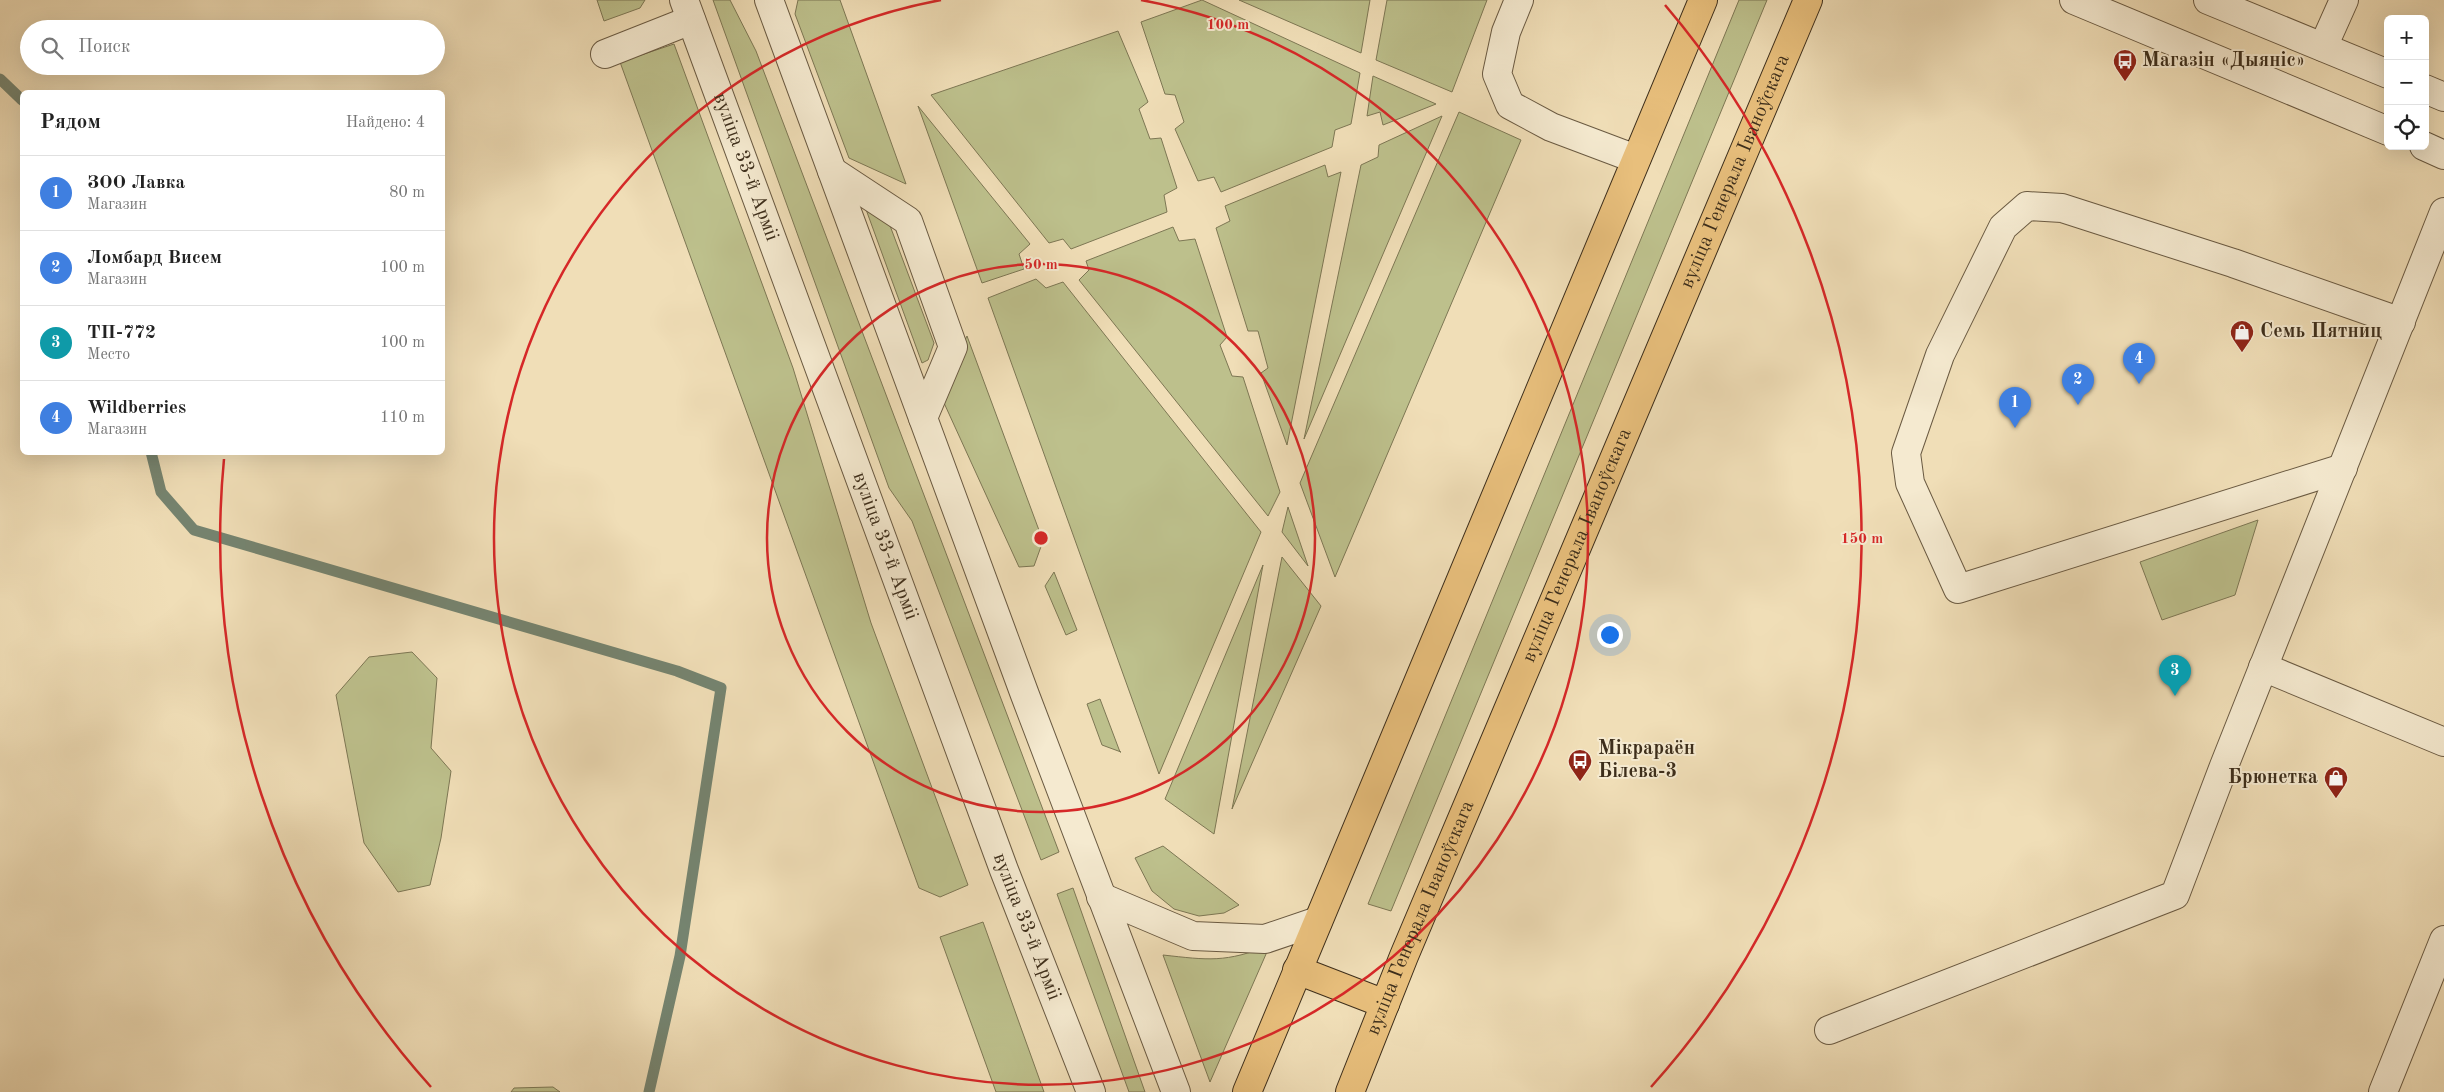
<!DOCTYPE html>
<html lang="ru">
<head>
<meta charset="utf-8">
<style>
  body { margin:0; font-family:"Old Standard TT",serif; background:#f2f2f2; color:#222 }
  .controls { position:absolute; right:15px; top:15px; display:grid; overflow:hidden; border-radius:8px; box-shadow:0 5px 20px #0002 }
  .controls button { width:45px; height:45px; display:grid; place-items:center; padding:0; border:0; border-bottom:1px solid #e0e0e0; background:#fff; color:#222; font:25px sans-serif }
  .you { position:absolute; left:1609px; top:634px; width:18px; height:18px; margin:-12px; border:4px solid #fff; border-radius:50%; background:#1a73e8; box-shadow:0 0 0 8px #1a73e833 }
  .badge { display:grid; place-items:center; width:32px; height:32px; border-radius:50%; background:#8f2418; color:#fff; font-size:16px; font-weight:700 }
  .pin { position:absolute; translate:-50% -41px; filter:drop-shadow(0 1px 2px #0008) }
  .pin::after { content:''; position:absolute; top:26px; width:18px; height:15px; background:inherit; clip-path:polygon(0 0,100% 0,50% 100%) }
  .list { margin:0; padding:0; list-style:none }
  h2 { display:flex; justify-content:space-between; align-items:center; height:65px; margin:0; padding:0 20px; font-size:21px }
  h2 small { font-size:16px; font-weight:400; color:#767676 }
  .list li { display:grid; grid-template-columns:32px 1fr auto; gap:15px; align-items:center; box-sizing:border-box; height:75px; padding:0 20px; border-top:1px solid #e0e0e0 }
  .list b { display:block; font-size:19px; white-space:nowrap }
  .list p { margin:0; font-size:16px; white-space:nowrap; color:#767676 }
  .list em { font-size:16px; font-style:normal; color:#767676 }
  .icon { flex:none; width:28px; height:28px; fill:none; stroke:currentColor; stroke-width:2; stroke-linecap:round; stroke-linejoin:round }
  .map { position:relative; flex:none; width:2444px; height:1092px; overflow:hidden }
  .search { position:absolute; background:#fff; box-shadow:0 5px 20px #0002; left:20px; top:20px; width:425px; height:55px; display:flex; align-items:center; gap:12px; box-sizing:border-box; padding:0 18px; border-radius:28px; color:#767676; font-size:19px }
  .panel { position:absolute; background:#fff; box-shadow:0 5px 20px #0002; left:20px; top:90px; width:425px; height:365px; border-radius:8px }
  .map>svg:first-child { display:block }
  .green { fill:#bdc08c; stroke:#7d7754 }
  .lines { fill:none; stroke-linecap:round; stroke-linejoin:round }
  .stream { stroke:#758470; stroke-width:11 }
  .minor-casing { stroke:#6a5a42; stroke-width:30 }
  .major-casing { stroke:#3d2e1b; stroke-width:30 }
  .minor { stroke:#f5ead0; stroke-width:28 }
  .major { stroke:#e8bf7c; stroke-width:28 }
  .ring { fill:none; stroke:#d62828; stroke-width:2.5 }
  .labels { text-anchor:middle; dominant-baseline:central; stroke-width:4; stroke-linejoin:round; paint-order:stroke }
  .poi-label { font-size:20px; font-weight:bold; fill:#3d2e1b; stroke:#f5ead0; text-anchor:start }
  .street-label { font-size:20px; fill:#3d2e1b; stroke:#f5ead0 }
  .centre { fill:#d62828; stroke:#f5ead0; stroke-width:2.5 }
  .ring-label { font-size:15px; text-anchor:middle; font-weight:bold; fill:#d62828; stroke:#f5ead0; stroke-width:4; stroke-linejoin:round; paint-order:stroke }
</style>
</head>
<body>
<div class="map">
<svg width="2444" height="1092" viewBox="0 0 2444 1092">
  <rect width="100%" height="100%" fill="#f0deb7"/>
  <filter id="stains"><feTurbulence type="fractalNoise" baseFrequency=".004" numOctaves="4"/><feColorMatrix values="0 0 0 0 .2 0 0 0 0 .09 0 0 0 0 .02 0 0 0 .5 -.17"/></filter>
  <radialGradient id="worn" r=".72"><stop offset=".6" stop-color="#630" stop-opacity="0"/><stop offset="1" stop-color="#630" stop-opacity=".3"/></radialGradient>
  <path class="green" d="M597 0H645L640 8 604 21Z
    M713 0H730L756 51 1059 852 1041 860 912 521 889 488Z
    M798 0H840L906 184 849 158 795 14Z
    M1202 0 1360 73 1351 124 1335 130 1332 147 1221 192 1214 177 1198 181 1175 129 1184 122 1175 95 1165 94 1141 22Z
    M1239 0H1370L1361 53Z
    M1387 0H1487L1452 92 1376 60Z
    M1739 0H1767L1391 911 1368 904Z
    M1118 31 1148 102 1139 109 1150 139 1161 138 1177 188 1164 195 1167 212 1071 249 1063 239 1049 243 931 95Z
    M674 44 793 368 871 623 968 885 940 897 919 888 620 62Z
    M1373 76 1436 104 1383 125 1380 112 1367 116Z
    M918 106 1030 244 1019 254 1024 269 982 283Z
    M1459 112 1521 140 1335 577 1300 483Z
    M1442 116 1304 439 1361 165 1378 157 1379 145Z
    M1325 165 1328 177 1341 172 1287 445 1261 373 1268 368 1258 331H1248L1216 228 1230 221 1225 206Z
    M856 182 883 207 934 343 928 360 922 363Z
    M1173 227 1179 241 1195 239 1227 337 1220 345 1232 376 1243 377 1280 492 1268 516 1079 280 1089 270 1086 261Z
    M1036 279 1046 288 1063 282 1261 532 1159 774 988 298Z
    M967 336 1043 541 1034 566 1019 567 939 392Z
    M1288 507 1308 566 1282 532Z
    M2258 520 2235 595 2162 620 2140 562Z
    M1282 557 1321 606 1232 809Z
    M1263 565 1214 834 1165 799Z
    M1054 572 1077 630 1066 635 1045 586Z
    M412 652 437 678 431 748 451 771 441 838 430 885 398 892 364 843 336 695 369 657Z
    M1100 699 1120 752H1121L1102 745 1087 704Z
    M1163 846 1239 905 1224 913 1199 916 1174 909 1152 891 1135 858Z
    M1073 888 1145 1092H1129L1057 894Z
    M983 922 1044 1092H996L940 937Z
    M1270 945 1210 1082 1163 955C1208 960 1226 963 1270 945Z
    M553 1087 560 1092H511L514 1088Z"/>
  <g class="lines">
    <path class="stream" d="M0 79 22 100
      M151 452 161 492 194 530 677 671 721 688 680 956 649 1092"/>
    <g class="minor-casing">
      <g id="minor">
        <path id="s1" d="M684 0 1004 870 1091 1092"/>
        <path d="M769 0 1025 695 1176 1092"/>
        <path d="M1519 0 1506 32 1497 74 1510 105 1551 127 1636 159"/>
        <path d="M2074 0 2388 131"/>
        <path d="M2208 0 2388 74"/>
        <path d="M2323 47 2344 0"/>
        <path d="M605 54 691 20"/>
        <path d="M2425 89 2444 97"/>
        <path d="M2424 146 2444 155"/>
        <path d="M832 171 908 221 953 347 923 418"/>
        <path d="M2343 468 1958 589 1910 483 1906 453 1940 355 2003 227 2027 206 2062 208 2233 263 2401 322"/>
        <path d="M2263 667 2444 742"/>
        <path d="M1101 897 1193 936 1265 939 1318 921"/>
        <path d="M1829 1030 2175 895 2224 766 2444 212"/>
        <path d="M2383 1092 2444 940"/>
      </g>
    </g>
    <g class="major-casing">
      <g id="major">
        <path d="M1297 970 1385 1004"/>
        <path d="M1247 1092 1703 0"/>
        <path id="s2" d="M1350 1092 1404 956 1808 0"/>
      </g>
    </g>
    <use href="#minor" class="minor"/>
    <use href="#major" class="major"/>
  </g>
  <g class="ring">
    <circle cx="1041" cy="538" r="274"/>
    <path d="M1141 0A547 547 0 1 1 941 0"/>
    <path d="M431 1087A821 821 0 0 1 224 459M1665 5A821 821 0 0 1 1651 1087"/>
  </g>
  <defs>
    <g id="bus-pin" transform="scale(1.25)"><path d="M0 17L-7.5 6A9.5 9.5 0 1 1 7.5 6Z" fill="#8f2418" stroke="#f5ead0"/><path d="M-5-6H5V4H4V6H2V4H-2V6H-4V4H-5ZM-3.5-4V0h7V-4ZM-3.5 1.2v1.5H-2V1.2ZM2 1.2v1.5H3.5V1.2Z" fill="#fff"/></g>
    <g id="shop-pin" transform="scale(1.25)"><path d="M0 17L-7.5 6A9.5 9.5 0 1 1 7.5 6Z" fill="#8f2418" stroke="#f5ead0"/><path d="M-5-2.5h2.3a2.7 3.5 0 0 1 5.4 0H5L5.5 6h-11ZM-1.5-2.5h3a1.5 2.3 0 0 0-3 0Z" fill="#fff"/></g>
  </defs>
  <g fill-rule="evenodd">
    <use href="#bus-pin" x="2125" y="61"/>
    <use href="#shop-pin" x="2242" y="332"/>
    <use href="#bus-pin" x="1580" y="761"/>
    <use href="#shop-pin" x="2336" y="778"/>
  </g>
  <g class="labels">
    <g class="poi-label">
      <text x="2142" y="61">Магазін «Дыяніс»</text>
      <text x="2260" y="332">Семь Пятниц</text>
      <text x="1598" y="749">Мікрараён<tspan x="1598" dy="23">Білева-3</tspan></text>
      <text x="2318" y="778" text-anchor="end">Брюнетка</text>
    </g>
    <g class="street-label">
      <text stroke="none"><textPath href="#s1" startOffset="178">вуліца 33-й Арміі</textPath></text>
      <text stroke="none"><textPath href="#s2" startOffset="998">вуліца Генерала Іваноўскага</textPath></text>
      <text stroke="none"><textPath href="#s2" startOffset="592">вуліца Генерала Іваноўскага</textPath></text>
      <text stroke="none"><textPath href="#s1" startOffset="582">вуліца 33-й Арміі</textPath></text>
      <text stroke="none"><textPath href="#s2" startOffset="188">вуліца Генерала Іваноўскага</textPath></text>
      <text stroke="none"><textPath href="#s1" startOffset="988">вуліца 33-й Арміі</textPath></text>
    </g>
  </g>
  <circle cx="1041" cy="538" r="8" class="centre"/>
  <g class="ring-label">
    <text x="1228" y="29">100 m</text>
    <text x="1041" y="269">50 m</text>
    <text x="1862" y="543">150 m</text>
  </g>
  <rect width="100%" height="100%" filter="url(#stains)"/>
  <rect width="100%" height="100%" fill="url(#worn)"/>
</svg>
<div class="controls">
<button>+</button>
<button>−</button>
<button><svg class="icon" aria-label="locate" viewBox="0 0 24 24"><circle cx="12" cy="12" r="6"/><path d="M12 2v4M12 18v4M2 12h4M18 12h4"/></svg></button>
</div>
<div class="you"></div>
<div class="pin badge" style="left:2015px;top:428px;background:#3f7fe0">1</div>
<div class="pin badge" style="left:2078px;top:405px;background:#3f7fe0">2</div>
<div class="pin badge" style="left:2175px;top:696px;background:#0f9aa8">3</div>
<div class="pin badge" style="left:2139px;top:384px;background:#3f7fe0">4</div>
<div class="search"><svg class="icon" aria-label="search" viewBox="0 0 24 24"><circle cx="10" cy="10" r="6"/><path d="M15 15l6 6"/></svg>Поиск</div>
<section class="panel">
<h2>Рядом<small>Найдено: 4</small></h2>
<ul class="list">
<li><span class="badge" style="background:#3f7fe0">1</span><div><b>ЗОО Лавка</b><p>Магазин</p></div><em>80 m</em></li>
<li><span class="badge" style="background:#3f7fe0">2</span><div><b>Ломбард Висем</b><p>Магазин</p></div><em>100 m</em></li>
<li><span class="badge" style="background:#0f9aa8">3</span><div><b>ТП-772</b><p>Место</p></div><em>100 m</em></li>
<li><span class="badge" style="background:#3f7fe0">4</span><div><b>Wildberries</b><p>Магазин</p></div><em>110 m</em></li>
</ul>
</section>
</div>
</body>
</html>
